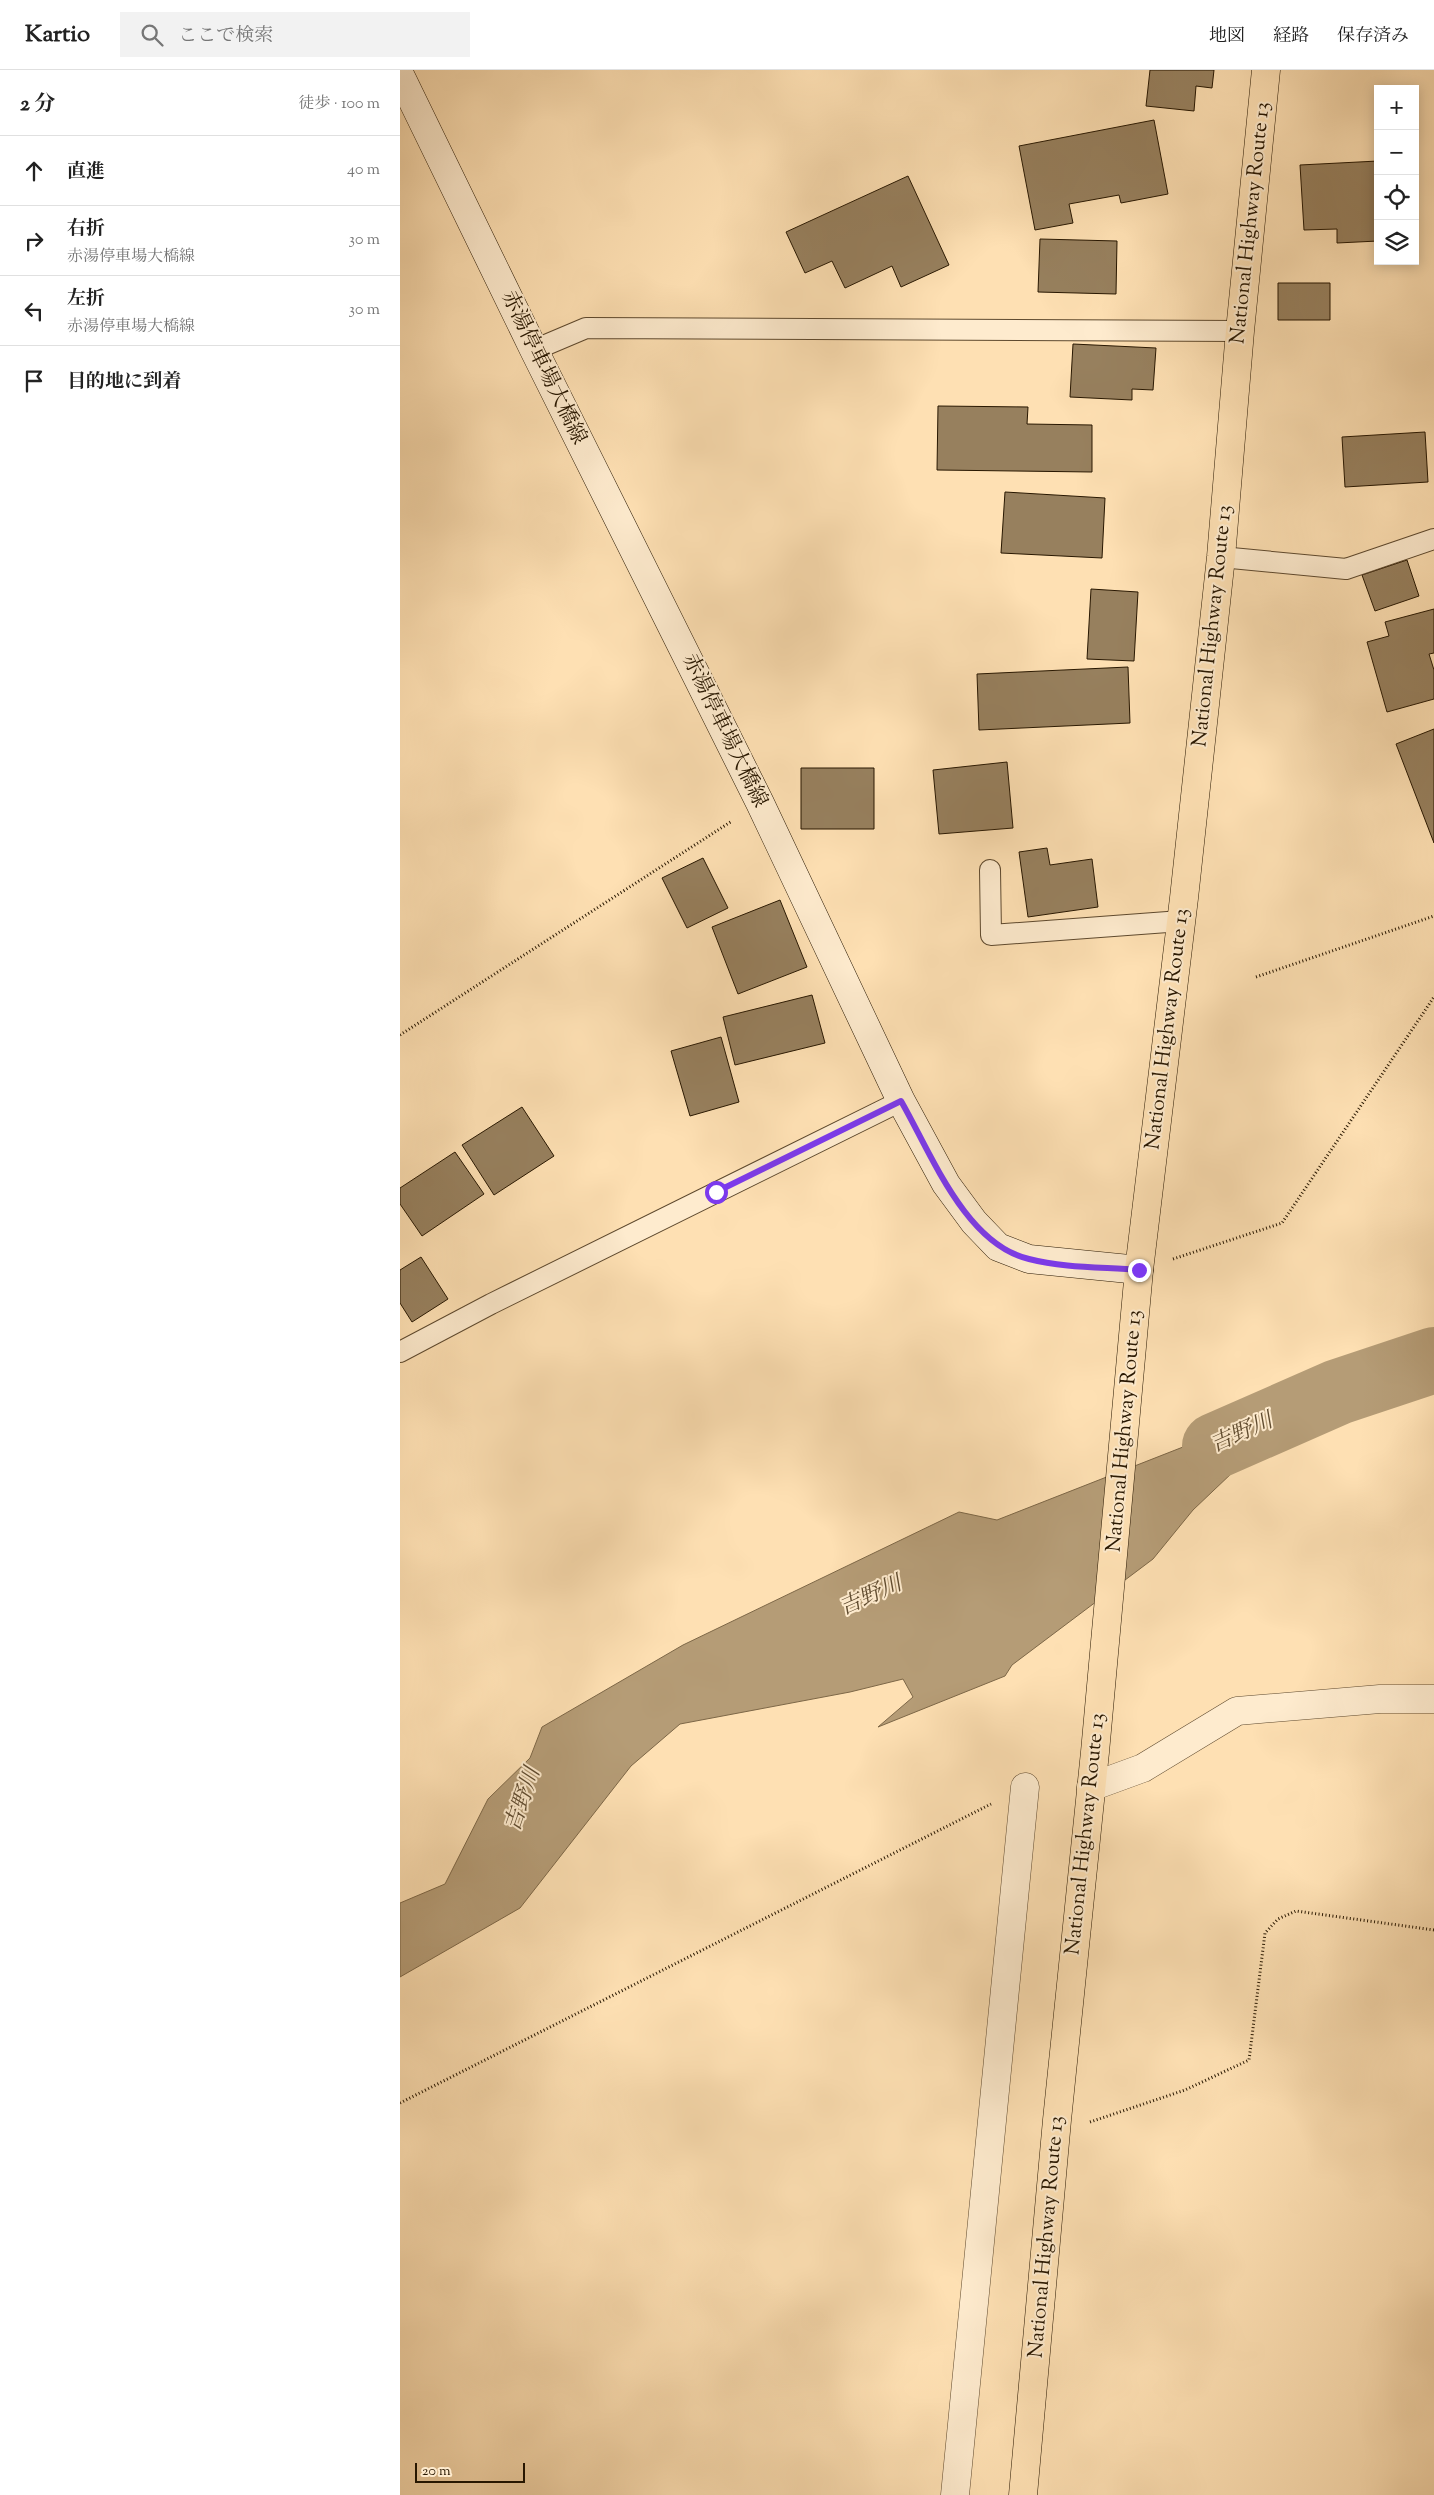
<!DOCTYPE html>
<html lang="ja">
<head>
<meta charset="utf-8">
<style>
  body { margin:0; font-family:"Sorts Mill Goudy","Noto Serif JP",serif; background:#f2f2f2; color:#222 }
  .controls { position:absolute; right:15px; top:15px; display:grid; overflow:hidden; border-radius:0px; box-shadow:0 2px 12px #0003 }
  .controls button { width:45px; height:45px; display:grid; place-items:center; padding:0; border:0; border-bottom:1px solid #e0e0e0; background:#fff; color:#222; font:25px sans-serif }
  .scale { position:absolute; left:15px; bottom:12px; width:110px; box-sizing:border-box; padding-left:5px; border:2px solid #281701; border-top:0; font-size:14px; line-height:18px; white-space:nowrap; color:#281701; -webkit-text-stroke:4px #feebce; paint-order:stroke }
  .stop { position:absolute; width:15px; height:15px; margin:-11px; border:4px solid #7c3aed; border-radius:50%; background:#fff }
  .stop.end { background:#7c3aed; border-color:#fff; box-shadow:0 1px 5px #0008 }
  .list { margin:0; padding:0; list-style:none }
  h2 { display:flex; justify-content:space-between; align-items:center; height:65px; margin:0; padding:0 20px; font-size:21px }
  h2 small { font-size:16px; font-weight:400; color:#767676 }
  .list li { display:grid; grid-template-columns:32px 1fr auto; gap:15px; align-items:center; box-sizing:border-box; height:70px; padding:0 20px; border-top:1px solid #e0e0e0 }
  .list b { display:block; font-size:19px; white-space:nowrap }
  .list p { margin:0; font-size:16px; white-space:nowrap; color:#767676 }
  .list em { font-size:16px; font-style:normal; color:#767676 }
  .icon { flex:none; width:28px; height:28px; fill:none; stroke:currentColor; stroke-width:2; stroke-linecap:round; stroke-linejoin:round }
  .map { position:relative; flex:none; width:1034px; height:2425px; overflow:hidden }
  header { display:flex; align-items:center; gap:30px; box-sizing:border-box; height:70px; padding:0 25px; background:#fff; border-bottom:1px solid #e0e0e0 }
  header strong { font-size:24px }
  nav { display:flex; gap:28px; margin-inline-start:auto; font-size:18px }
  .search { width:350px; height:45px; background:#f2f2f2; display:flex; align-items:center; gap:12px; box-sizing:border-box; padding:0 18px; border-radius:0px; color:#767676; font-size:19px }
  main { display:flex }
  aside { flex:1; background:#fff }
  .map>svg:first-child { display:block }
  .water { fill:#b59c76; stroke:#7d6747 }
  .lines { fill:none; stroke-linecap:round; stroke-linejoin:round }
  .river { stroke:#b59c76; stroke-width:66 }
  .building { fill:#97805e; stroke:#281701 }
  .service-casing { stroke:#5e492e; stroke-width:22 }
  .minor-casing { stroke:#5e492e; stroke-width:29 }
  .secondary-casing { stroke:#281701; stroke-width:29 }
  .trunk-casing { stroke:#281701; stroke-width:29 }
  .path { stroke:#281701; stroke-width:3; stroke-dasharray:1 2.5; stroke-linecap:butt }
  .service { stroke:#feebce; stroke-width:20 }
  .minor { stroke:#feebce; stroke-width:28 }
  .secondary { stroke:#feebce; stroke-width:28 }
  .trunk { stroke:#fee0b3; stroke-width:28 }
  .route { stroke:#7c3aed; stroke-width:6 }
  .labels { text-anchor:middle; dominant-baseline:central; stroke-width:4; stroke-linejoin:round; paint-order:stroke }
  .street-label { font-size:21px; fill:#281701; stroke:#feebce }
  .water-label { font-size:22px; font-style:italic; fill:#604c30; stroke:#feebce }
</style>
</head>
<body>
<header>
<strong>Kartio</strong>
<div class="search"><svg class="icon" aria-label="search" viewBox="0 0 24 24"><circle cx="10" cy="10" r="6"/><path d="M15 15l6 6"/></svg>ここで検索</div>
<nav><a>地図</a><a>経路</a><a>保存済み</a></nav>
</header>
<main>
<aside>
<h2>2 分<small>徒歩 · 100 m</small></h2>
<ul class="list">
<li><svg class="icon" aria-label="ahead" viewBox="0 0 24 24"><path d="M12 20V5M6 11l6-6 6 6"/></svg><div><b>直進</b></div><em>40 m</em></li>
<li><svg class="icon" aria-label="right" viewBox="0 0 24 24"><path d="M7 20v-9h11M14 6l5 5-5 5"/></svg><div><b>右折</b><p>赤湯停車場大橋線</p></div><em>30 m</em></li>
<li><svg class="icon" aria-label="left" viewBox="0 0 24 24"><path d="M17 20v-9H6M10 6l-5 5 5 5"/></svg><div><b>左折</b><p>赤湯停車場大橋線</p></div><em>30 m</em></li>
<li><svg class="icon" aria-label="arrive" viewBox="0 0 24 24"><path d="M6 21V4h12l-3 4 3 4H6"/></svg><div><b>目的地に到着</b></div></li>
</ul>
</aside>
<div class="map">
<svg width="1034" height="2425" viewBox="0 0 1034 2425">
  <rect width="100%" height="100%" fill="#fee0b3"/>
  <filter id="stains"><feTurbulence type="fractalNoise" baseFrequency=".004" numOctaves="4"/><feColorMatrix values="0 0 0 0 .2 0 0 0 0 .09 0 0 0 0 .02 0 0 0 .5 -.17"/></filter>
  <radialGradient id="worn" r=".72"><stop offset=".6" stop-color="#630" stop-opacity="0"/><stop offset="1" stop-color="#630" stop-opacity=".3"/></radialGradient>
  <path class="water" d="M913 1326 793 1440 753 1489 612 1595 605 1606 478 1657 513 1627 503 1609 450 1622 280 1654 231 1696 120 1838 0 1907V1833L45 1814 88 1729 130 1688 142 1657 283 1575 559 1442 597 1450Z"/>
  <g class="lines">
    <path class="river" d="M815 1376 938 1322 1034 1290"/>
  </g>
  <path class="building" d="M750 0H814L812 18 796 16 794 41 746 36Z
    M754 50 768 124 721 133 719 125 669 134 673 153 635 160 619 76Z
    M978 91V171L937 173V159L904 160 900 95Z
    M508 106 549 195 501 217 492 196 445 218 432 191 405 203 386 162Z
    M640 169 717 171 716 224 638 222Z
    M878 213H930V250H878Z
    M673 274 756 278 753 320 732 319V330L670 327Z
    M538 336 628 337 627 354 692 355V402L537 400Z
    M1025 362 1028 412 945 417 942 367Z
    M605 422 705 428 702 488 601 483Z
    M1007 490 1019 526 975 541 962 505Z
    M691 519 738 522 734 591 687 589Z
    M1034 539V583L1029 584 1034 600V629L987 642 967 572 989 566 985 552Z
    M728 597 730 653 579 660 577 604Z
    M1034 659V773L996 674Z
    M607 692 613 758 539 764 533 700Z
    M401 698H474V759H401Z
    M647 778 650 795 692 789 698 837 628 847 619 782Z
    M303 788 328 838 287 858 262 808Z
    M380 830 407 897 338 924 312 857Z
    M412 925 425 973 335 995 323 947Z
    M321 967 339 1032 290 1046 271 981Z
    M122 1037 154 1086 94 1125 62 1075Z
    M55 1082 84 1124 22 1166 0 1134V1118Z
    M21 1187 48 1229 12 1252 0 1233V1200Z"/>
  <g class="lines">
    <g class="service-casing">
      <path id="service" d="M134 280 186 258 840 261
        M821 487 946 499 1034 469
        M590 800 591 865 781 851
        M0 1282 91 1234 501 1031"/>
    </g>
    <g class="minor-casing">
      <path id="minor" d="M691 1717 743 1698 837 1641 980 1629H1034
        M555 2425 625 1717"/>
    </g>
    <g class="secondary-casing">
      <path id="secondary" d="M0 5 134 280 360 733 501 1031 546 1114 574 1152 598 1177 629 1189 739 1200"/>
    </g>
    <g class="trunk-casing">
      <path id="trunk" d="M623 2425 657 2050 695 1682 739 1200 784 828 821 487 840 261 866 0"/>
    </g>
    <path class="path" d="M856 907 1034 846
      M0 965 332 751
      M773 1189 882 1153 1034 927
      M0 2033 591 1734
      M690 2052 785 2020 849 1990 865 1863 878 1849 896 1841 1034 1860"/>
    <use href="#service" class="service"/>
    <use href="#minor" class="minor"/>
    <use href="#secondary" class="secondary"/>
    <use href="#trunk" class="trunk"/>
  </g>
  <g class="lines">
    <path class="route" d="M316 1122 501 1031C531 1083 565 1174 629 1189 664 1198 703 1197 739 1200"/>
  </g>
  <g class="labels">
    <g class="street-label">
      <text transform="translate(851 153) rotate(-84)">National Highway Route 13</text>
      <text transform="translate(143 298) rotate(64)">赤湯停車場大橋線</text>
      <text transform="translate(813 556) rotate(-84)">National Highway Route 13</text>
      <text transform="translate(324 661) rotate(64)">赤湯停車場大橋線</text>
      <text transform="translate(768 959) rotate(-83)">National Highway Route 13</text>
      <text transform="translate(725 1361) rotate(-85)">National Highway Route 13</text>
      <text transform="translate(686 1764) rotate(-84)">National Highway Route 13</text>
      <text transform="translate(647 2167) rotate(-85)">National Highway Route 13</text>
    </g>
    <g class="water-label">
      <text transform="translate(842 1364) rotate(-24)">吉野川</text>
      <text transform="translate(471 1527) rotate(-24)">吉野川</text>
      <text transform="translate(124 1730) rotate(-71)">吉野川</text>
    </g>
  </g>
  <rect width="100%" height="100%" filter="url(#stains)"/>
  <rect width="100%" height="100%" fill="url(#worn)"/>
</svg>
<div class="controls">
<button>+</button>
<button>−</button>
<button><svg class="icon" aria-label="locate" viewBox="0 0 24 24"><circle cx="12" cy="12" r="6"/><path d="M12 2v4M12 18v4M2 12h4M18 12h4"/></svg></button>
<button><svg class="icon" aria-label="layers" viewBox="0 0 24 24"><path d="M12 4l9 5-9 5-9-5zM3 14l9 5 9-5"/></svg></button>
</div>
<div class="scale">20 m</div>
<div class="stop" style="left:316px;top:1122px"></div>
<div class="stop end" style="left:739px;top:1200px"></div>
</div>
</main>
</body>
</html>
